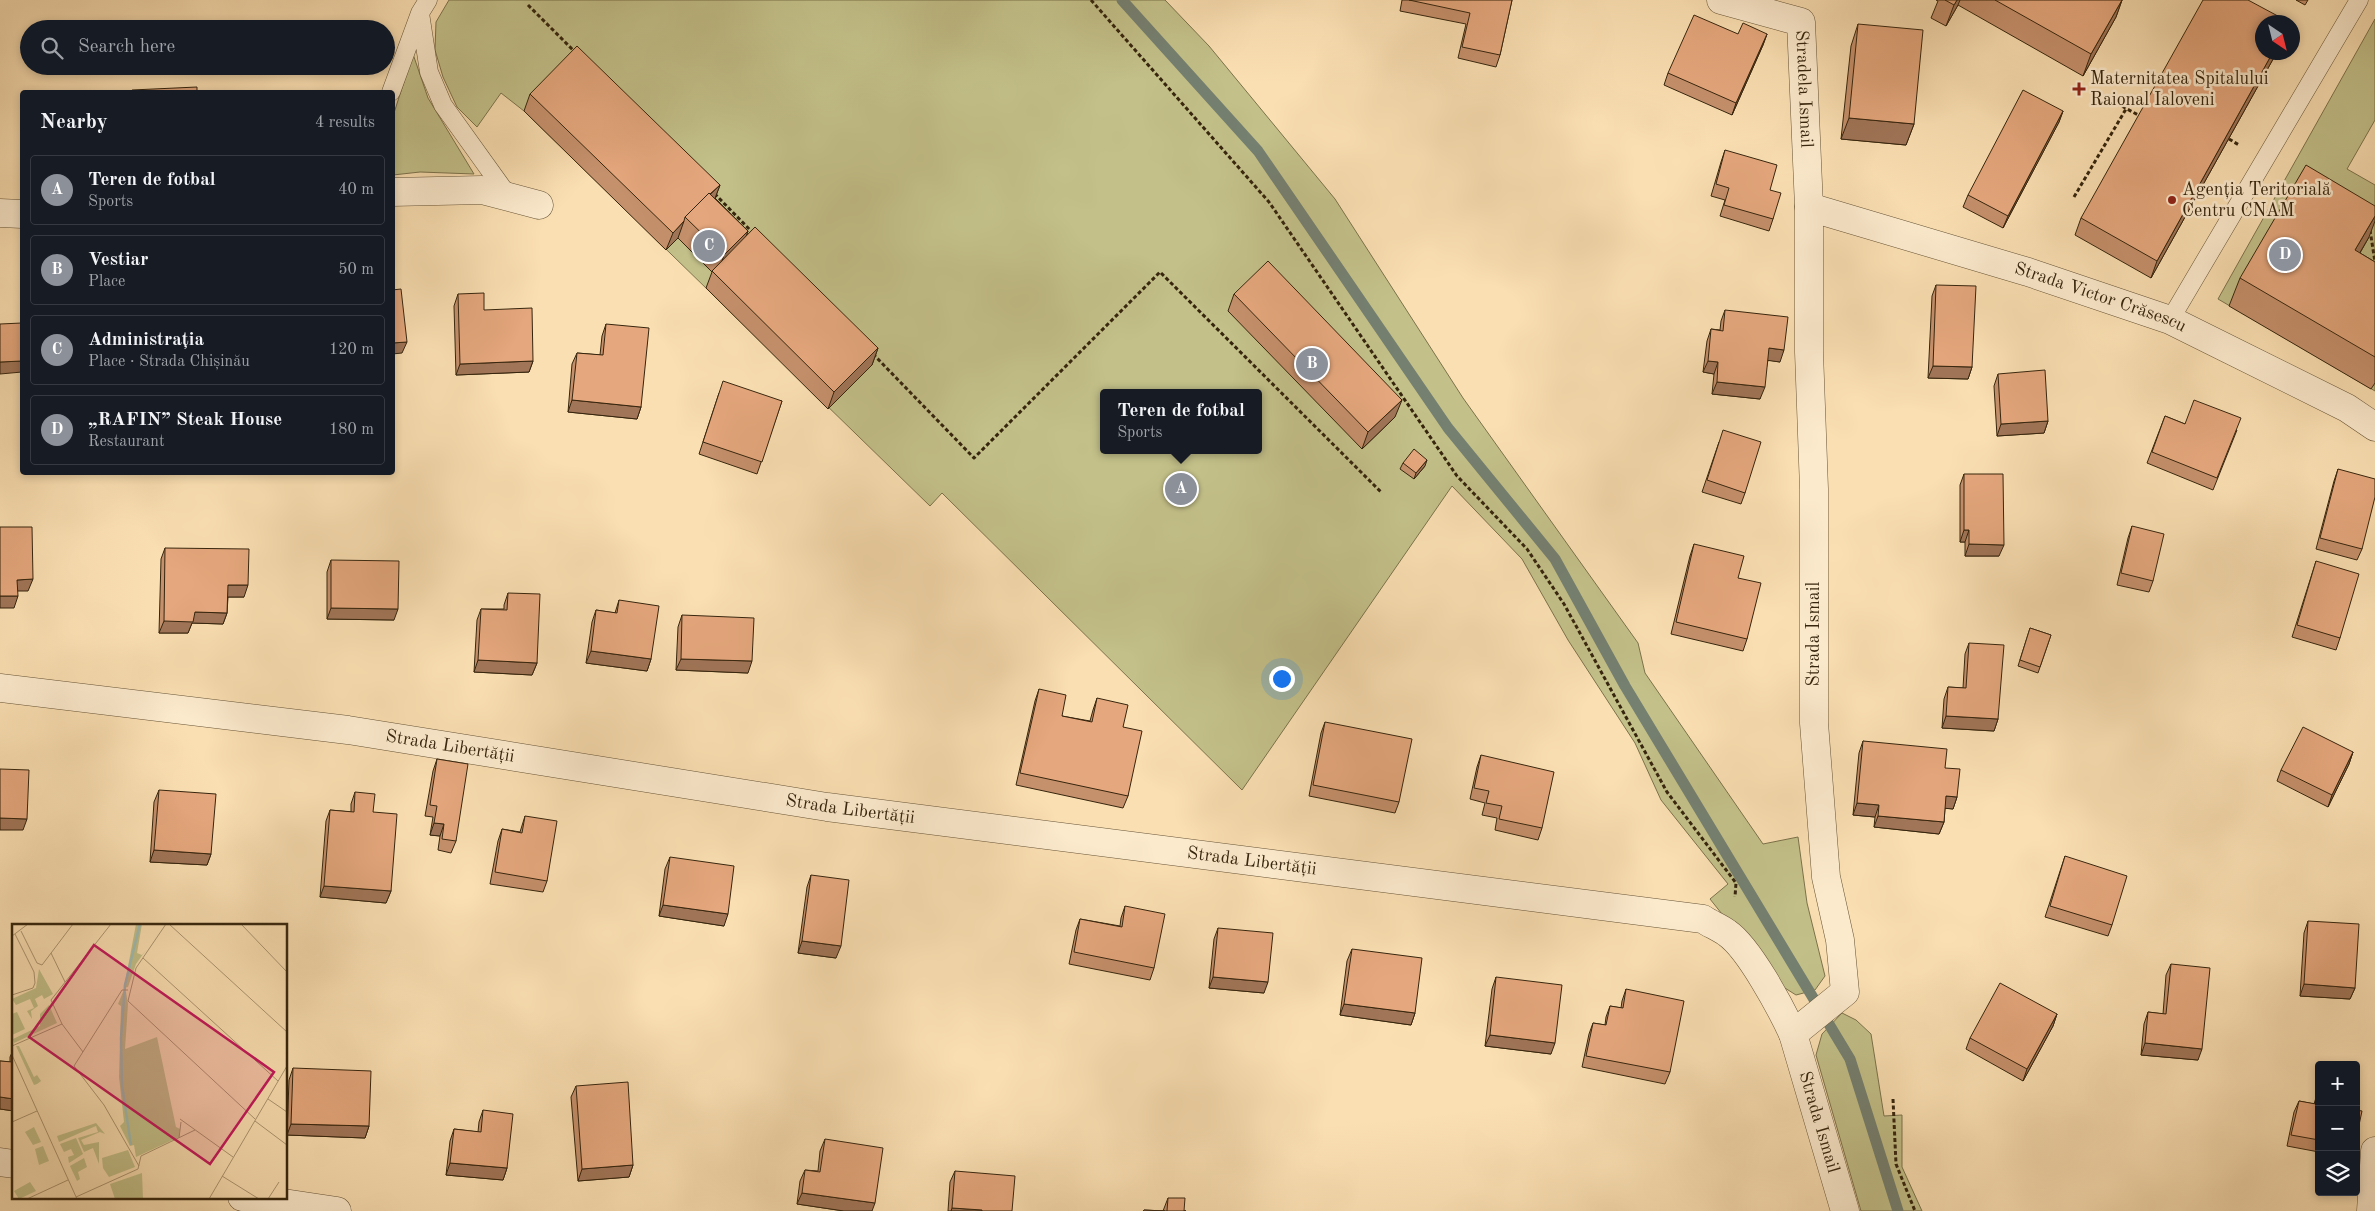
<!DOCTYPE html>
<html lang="en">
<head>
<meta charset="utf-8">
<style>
  body { margin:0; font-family:"Old Standard TT",serif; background:#242831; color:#f1f3f6 }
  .controls { position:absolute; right:15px; bottom:15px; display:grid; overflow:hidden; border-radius:5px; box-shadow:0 2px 8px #0003 }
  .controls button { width:45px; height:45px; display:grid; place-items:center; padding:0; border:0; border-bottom:1px solid #363941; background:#171b24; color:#f1f3f6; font:25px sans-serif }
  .compass { position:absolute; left:2255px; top:15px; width:45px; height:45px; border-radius:50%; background:#171b24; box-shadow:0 2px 8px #0003; rotate:145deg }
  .you { position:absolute; left:1281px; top:678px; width:18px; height:18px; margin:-12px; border:4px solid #fff; border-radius:50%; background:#1a73e8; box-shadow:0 0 0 8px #1a73e833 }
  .badge { display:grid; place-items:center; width:32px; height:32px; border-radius:50%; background:#8c9099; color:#fff; font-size:16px; font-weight:700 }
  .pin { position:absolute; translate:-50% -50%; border:2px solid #fff; box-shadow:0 1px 5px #0006 }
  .popup { position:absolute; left:1100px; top:389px; width:162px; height:65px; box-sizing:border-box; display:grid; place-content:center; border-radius:5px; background:#171b24; filter:drop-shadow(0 1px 4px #0005); font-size:16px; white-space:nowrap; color:#9ea1a6 }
  .popup b { font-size:19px; color:#f1f3f6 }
  .popup::after { content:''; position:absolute; left:50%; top:100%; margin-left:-10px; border:10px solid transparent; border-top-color:#171b24 }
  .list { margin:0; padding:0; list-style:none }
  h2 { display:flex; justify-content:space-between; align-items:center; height:65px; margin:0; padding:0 20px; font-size:21px }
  h2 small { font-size:16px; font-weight:400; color:#9ea1a6 }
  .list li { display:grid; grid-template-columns:32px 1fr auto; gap:15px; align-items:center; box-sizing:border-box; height:70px; margin:0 10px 10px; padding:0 10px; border:1px solid #363941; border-radius:5px }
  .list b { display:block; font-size:19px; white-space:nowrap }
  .list p { margin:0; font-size:16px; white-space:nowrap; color:#9ea1a6 }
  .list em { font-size:16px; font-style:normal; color:#9ea1a6 }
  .icon { flex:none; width:28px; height:28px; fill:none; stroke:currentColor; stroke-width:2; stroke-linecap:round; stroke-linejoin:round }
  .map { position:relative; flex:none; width:2375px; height:1211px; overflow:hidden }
  .search { position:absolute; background:#171b24; box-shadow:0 2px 8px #0003; left:20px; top:20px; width:375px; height:55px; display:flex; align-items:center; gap:12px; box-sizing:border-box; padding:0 18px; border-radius:28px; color:#9ea1a6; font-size:19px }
  .panel { position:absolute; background:#171b24; box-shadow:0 2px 8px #0003; left:20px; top:90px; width:375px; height:385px; border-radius:5px }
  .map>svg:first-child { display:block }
  .green { fill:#c3c089; stroke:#7c724b; fill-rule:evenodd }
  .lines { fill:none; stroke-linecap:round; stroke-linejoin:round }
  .stream { stroke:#758071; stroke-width:11 }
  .service-casing { stroke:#675436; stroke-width:19 }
  .minor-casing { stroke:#675436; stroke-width:29 }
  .path { stroke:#36250d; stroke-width:3; stroke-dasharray:4 2.5; stroke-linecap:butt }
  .service { stroke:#fceacd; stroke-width:18 }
  .minor { stroke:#fceacd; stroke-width:28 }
  .wall { fill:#c5906c; stroke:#36250d }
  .shaded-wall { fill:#a07558; stroke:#36250d }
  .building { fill:#e5a77d; stroke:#36250d }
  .poi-dot { fill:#8f2418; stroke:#fceacd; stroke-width:2 }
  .labels { text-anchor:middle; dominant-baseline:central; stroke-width:5; stroke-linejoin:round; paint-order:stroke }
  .poi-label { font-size:18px; fill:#36250d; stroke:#fceacd; text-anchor:start }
  .street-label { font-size:18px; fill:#36250d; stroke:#fceacd }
  .inset-river { fill:none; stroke:#9fbcb3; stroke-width:2.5 }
  .inset-road { fill:none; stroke:#ac9570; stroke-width:1 }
  .view { fill:#c2185b; fill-opacity:0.15; stroke:#c2185b; stroke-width:2.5 }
  .inset-edge { fill:none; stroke:#36250d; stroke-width:2.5 }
</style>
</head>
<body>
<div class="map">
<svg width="2375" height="1211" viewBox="0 0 2375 1211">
  <rect width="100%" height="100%" fill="#fadfb2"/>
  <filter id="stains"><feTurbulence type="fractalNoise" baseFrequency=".004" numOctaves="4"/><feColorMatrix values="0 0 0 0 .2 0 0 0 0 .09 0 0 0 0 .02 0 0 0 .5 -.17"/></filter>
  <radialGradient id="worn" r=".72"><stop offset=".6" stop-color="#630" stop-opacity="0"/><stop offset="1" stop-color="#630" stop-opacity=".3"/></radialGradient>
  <path class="green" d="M449 0H1165L1209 46 1335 199 1463 398 1638 643 1645 673 1763 844 1798 837 1807 903 1825 976 1815 990 1796 995 1777 983 1710 899 1728 884 1661 800 1635 743 1568 640 1522 559 1452 486 1242 790 942 493 930 506 524 111 501 93 477 127 457 107 443 77 435 50 436 22ZM1104 393H1258V450H1104Z
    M2375 19V120L2347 169 2375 185V391L2218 299Z
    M413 54 428 98 474 174 420 172 393 175V116Z
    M1842 1013 1856 1020 1871 1034 1884 1116 1902 1115V1167L1922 1211H1861L1816 1055 1822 1034Z"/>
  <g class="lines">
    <path class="stream" d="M1122 0 1258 151 1448 428 1555 559 1625 686 1850 1059 1898 1211"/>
    <g class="service-casing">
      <path id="service" d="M420 13 429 72 443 105 509 197
        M391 92 420 13 428 0
        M2170 320 2359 0"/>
    </g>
    <g class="minor-casing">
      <g id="minor">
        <path id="s1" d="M1721 0 1801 22 1809 207V352L1814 489V723L1826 877 1840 940 1845 992 1793 1034"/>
        <path d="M392 192 482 190 539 205"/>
        <path id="s2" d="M1809 207 2028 272 2170 320 2347 408 2375 427"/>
        <path d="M0 213 22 214"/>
        <path id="s3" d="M0 688 348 730 827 807 1703 919C1710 924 1719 927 1727 933 1749 948 1781 1008 1793 1034L1845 1211"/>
        <path d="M0 1162 14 1164"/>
        <path d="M242 1197 337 1211"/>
        <path d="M2371 1211 2375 1151"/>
      </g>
    </g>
    <path class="path" d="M1091 0 1269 202 1457 476 1527 549 1564 604 1667 792 1736 883 1735 897
      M528 5 575 52
      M2105 97 2140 116
      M2229 139 2239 145
      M710 189 754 234
      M2074 197 2126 109
      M2370 230 2375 262
      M873 354 974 458 1160 272 1381 492
      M1893 1099 1896 1164 1915 1211"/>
    <use href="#service" class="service"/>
    <use href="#minor" class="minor"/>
  </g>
  <path class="wall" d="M1402 0H1512L1500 55 1496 67 1458 58 1466 24 1400 11Z
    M1936 0H2122L2116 17 2083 76 1958 5 1946 26 1931 18 1938 1Z
    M2296 0H2308L2305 5Z
    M1858 24 1914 124 1906 145 1841 139 1851 46Z
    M1767 34 1763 45 1732 115 1664 85 1668 73Z
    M2262 52H2277L2151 278 2075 235 2081 218Z
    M530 94 720 185 715 198 748 231 746 237 878 348 872 365 828 409 706 288 712 272 678 238 666 250 524 111Z
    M2063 111 2059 122 2003 228 1963 207 1968 195Z
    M1725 150 1770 190 1773 219 1769 231 1720 216 1725 200 1711 196 1721 162Z
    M2369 237 2360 253 2375 262V383L2371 389 2229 306 2240 278Z
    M1936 285 1972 367 1968 379 1928 378 1932 296Z
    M458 294 484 310 533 361 529 372 456 375 454 306Z
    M1234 294 1395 417 1362 449 1228 311Z
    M1725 310 1780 362 1768 360 1760 399 1712 394 1714 374 1703 372 1707 341 1711 329 1720 330 1721 321Z
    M606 324 641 407 637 419 568 412 572 364 577 353 600 355 602 336Z
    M1998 374 2048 421 2044 433 1997 436 1994 386Z
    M719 393 782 401 757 474 699 454Z
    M2165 416 2185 424 2237 430 2213 490 2147 463Z
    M1719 442 1745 493 1741 504 1702 492Z
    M1403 463 1425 466 1414 479 1400 469Z
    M2338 469 2362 549 2357 560 2316 549 2334 481Z
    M1964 474 1999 556H1965V542H1960V485Z
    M2132 526 2153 581 2149 592 2117 585 2128 538Z
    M1694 544 1738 578 1747 639 1743 651 1671 634 1690 556Z
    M165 548 244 597H228L227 613 223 624 192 623 188 633H159L161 559Z
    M331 560 394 620 327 619V572Z
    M2316 561 2340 638 2336 650 2292 637Z
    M508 593 537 663 532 675 474 672 477 620 481 609H504V605Z
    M619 600 651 659 647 671 586 663 592 622 596 610 615 613Z
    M682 615 748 673 676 670 678 627Z
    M2030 628 2051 635 2038 673 2018 666Z
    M1969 643 1998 719 1994 731 1942 728 1944 699 1948 687 1963 688 1965 654Z
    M1039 689 1062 716 1090 721 1093 710 1097 698 1123 727 1128 796 1123 808 1016 785 1035 701Z
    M1325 722 1399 802 1395 813 1309 796 1321 733Z
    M1863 741 1945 768 1957 797 1953 809 1945 808 1944 822 1939 834 1874 827 1875 817 1853 815 1859 753Z
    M2353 752 2349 764 2328 807 2277 781 2281 770Z
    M1481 755 1542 828 1538 840 1495 830 1497 818 1482 815 1485 803 1470 799 1477 767Z
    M437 759 456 841 451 853 438 850 440 836 430 835 433 817 425 816 433 771Z
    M159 790 211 854 207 865 150 862 154 802Z
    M355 792 373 812 391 891 386 903 320 897 326 821 330 810 351 812V804Z
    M525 816 547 881 543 892 490 884 498 841 502 829 520 832Z
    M2065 856 2112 925 2108 936 2045 917Z
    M670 857 724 926 659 916 665 869Z
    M811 875 836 958 798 953 807 887Z
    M1125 906 1154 968 1150 980 1069 964 1076 930 1080 919 1120 926 1121 918Z
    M2308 921 2355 988 2350 999 2300 996 2304 933Z
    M1218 928 1264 993 1209 988 1214 939Z
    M1352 949 1415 1013 1411 1025 1340 1015 1347 961Z
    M2171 964 2198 1060 2141 1055 2144 1024 2148 1012 2163 1014 2166 975Z
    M1496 977 1551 1054 1485 1046 1492 989Z
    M1626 989 1670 1072 1665 1084 1582 1067 1589 1034 1593 1023 1605 1025 1606 1017 1610 1006 1621 1008 1622 1001Z
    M2057 1014 2053 1026 2023 1081 1966 1049 1970 1038Z
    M14 1048V1111L0 1109V1061L10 1062V1057Z
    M293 1068 369 1126 365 1138 287 1135 289 1080Z
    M576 1086 633 1165 629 1177 578 1181 571 1097Z
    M2319 1088V1152L2287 1146 2294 1112 2299 1101 2314 1104Z
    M483 1110 507 1168 503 1180 446 1175 450 1141 454 1129 478 1132 479 1122Z
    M825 1139 872 1211H844L797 1204 800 1181 805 1170 818 1171 820 1151Z
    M955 1171 1012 1211H948L950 1182Z
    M1168 1198 1184 1211H1186H1143L1144 1210 1163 1211Z"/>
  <path class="shaded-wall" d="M1957 0H1960L1958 5 1946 26 1954 5Z
    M2122 0 2116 17 2083 76 2091 54Z
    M1767 34 1763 45 1732 115 1736 103Z
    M2273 52H2277L2151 278 2157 261Z
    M2063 111 2059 122 2003 228 2008 216Z
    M1849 118 1914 124 1906 145 1841 139Z
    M720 185 714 201 686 218Z
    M2375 216V221L2369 237 2345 278 2355 250Z
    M684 221 678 238 666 250 673 233Z
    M748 231 740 253 717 276 724 255Z
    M407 342 402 353 392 354V343Z
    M878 348 872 365 828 409 834 392Z
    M1769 348 1784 350 1780 362 1765 360Z
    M22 361V372L0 374V362Z
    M533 361 529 372 456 375 460 364Z
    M1708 361 1718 362 1714 374 1703 372Z
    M1933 366 1972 367 1968 379 1928 378Z
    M1717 382 1765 387 1760 399 1712 394Z
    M572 400 641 407 637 419 568 412Z
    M1402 400 1395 417 1362 449 1368 432Z
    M2048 421 2044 433 1997 436 2001 424Z
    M1427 460 1425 466 1414 479 1416 473Z
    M1964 530H1969L1965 542H1960Z
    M1969 544 2004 545 1999 556H1965Z
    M33 579 28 591H13L17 580Z
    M228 585H248L244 597H224Z
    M0 596H18L14 608H0Z
    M331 608 398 609 394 620 327 619Z
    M195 612 227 613 223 624 192 623 188 633H159L164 621Z
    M591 651 651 659 647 671 586 663Z
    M681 659 752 661 748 673 676 670Z
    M478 660 537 663 532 675 474 672Z
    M1946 716 1998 719 1994 731 1942 728Z
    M2353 752 2349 764 2328 807 2332 795Z
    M1946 796 1957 797 1953 809 1942 808Z
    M1857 803 1879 805 1875 817 1853 815Z
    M1878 816 1944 822 1939 834 1874 827Z
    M0 818 27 819 23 830H0Z
    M434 823 444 824 440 836 430 835Z
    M154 850 211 854 207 865 150 862Z
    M324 886 391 891 386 903 320 897Z
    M663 905 728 914 724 926 659 916Z
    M802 941 841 946 836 958 798 953Z
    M1213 977 1268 982 1264 993 1209 988Z
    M2304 984 2355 988 2350 999 2300 996Z
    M1344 1004 1415 1013 1411 1025 1340 1015Z
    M2057 1014 2053 1026 2023 1081 2027 1069Z
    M1490 1035 1555 1043 1551 1054 1485 1046Z
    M2145 1043 2202 1049 2198 1060 2141 1055Z
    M0 1097 14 1099V1111L0 1109Z
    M291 1124 369 1126 365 1138 287 1135Z
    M450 1163 507 1168 503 1180 446 1175Z
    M633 1165 629 1177 578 1181 582 1169Z
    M802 1193 875 1203 872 1211H844L797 1204Z
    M952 1208 982 1210V1211H951Z"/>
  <path class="building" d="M1409 0H1512L1500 55 1462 47 1470 13Z
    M1945 0H1957L1954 5Z
    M1995 0H2122L2091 54Z
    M2203 0H2248L2289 22H2262V52H2273L2157 261 2081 218Z
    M1694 15 1738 34 1743 23 1767 34 1736 103 1668 73Z
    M1858 24 1923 30 1914 124 1849 118Z
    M577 46 720 185 710 194 709 193 685 217 684 221 673 233 530 94Z
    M197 87V92H132V90Z
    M2023 90 2063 111 2008 216 1968 195Z
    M1725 150 1777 165 1770 190 1781 193 1773 219 1724 205 1729 188 1716 184Z
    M2306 165 2375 206V216L2355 250 2375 262V357L2240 278Z
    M709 193 748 231 724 255 685 217Z
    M755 227 878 348 834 392 712 271Z
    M1268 261 1402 400 1368 432 1234 294Z
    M1936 285 1976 286 1972 367 1933 366Z
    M401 289 407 342 392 343V290Z
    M484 293V310L532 308 533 361 460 364 458 294Z
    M1725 310 1788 317 1784 350 1769 348 1765 387 1717 382 1718 362 1708 361 1711 329 1723 331Z
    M22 323V361L0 362V324Z
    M606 324 649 328 641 407 572 400 577 353 603 355Z
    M2045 370 2048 421 2001 424 1998 374Z
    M723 381 782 401 762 462 703 442Z
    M2194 400 2241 418 2217 478 2152 452 2165 416 2185 424Z
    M1723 430 1761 442 1745 493 1707 480Z
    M1414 449 1427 460 1416 473 1403 463Z
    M2338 469 2375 479V497L2362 549 2320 538Z
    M1964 474H2003L2004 545 1969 544V530H1964Z
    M2132 526 2164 534 2153 581 2121 573Z
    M0 527H32L33 579 17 580 18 596H0Z
    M1694 544 1744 556 1738 578 1761 583 1747 639 1676 622Z
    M165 548 249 549 248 585H228L227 613 195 612 193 622 164 621Z
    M331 560 399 561 398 609 331 608Z
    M2316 561 2359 574 2340 638 2297 625Z
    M508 593 540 594 537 663 478 660 481 609 507 610Z
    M619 600 659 606 651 659 591 651 596 610 617 613Z
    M682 615 754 618 752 661 681 659Z
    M2030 628 2051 635 2040 667 2020 660Z
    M1969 643 2004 645 1998 719 1946 716 1948 687 1966 688Z
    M1039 689 1066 695 1062 716 1092 722 1097 698 1128 705 1123 727 1142 731 1128 796 1020 773Z
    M1325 722 1412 739 1399 802 1313 785Z
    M2303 727 2353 752 2332 795 2281 770Z
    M1863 741 1947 749 1945 768 1960 769 1957 797 1946 796 1944 822 1878 816 1879 805 1857 803Z
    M1481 755 1554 772 1542 828 1499 819 1502 806 1486 803 1489 791 1474 788Z
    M437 759 468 764 456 841 442 839 444 824 434 823 437 806 430 805Z
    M0 769 29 770 27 819 0 818Z
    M159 790 216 794 211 854 154 850Z
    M355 792 375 794 373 812 397 814 391 891 324 886 330 810 354 812Z
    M525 816 557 821 547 881 495 872 502 829 522 833Z
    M2065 856 2127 876 2112 925 2050 906Z
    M670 857 734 866 728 914 663 905Z
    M811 875 849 880 841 946 802 941Z
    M1125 906 1165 914 1154 968 1074 952 1080 919 1122 927Z
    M2308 921 2359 924 2355 988 2304 984Z
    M1218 928 1273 933 1268 982 1213 977Z
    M1352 949 1422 958 1415 1013 1344 1004Z
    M2171 964 2210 968 2202 1049 2145 1043 2148 1012 2166 1014Z
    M1496 977 1562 985 1555 1043 1490 1035Z
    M2000 983 2057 1014 2027 1069 1970 1038Z
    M1626 989 1684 1001 1670 1072 1586 1056 1593 1023 1606 1025 1610 1006 1623 1008Z
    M14 1055V1099L0 1097V1061L13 1062Z
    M293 1068 371 1071 369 1126 291 1124Z
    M628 1082 633 1165 582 1169 576 1086Z
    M2319 1089V1140L2291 1135 2299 1101 2316 1104Z
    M483 1110 513 1114 507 1168 450 1163 454 1129 481 1132Z
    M2356 1110 2362 1111 2356 1139Z
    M825 1139 883 1148 875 1203 802 1193 805 1170 820 1172Z
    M955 1171 1015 1176 1012 1211H982V1210L952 1208Z
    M1168 1198H1185L1184 1211H1186H1167Z
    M1144 1210 1165 1211H1143Z"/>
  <g class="poi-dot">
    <path d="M2076.5 81.5h5v5h5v5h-5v5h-5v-5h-5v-5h5z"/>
    <circle cx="2172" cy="200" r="5"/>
  </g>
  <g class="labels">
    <g class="poi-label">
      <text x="2090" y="79">Maternitatea Spitalului<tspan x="2090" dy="21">Raional Ialoveni</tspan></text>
      <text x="2182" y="190">Agenția Teritorială<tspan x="2182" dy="21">Centru CNAM</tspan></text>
    </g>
    <g class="street-label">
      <text stroke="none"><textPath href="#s1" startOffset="150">Stradela Ismail</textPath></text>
      <text stroke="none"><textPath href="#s2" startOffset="305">Strada Victor Crăsescu</textPath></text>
      <text transform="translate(1814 634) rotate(-90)">Strada Ismail</text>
      <text stroke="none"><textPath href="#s3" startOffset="454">Strada Libertății</textPath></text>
      <text stroke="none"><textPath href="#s3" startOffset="859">Strada Libertății</textPath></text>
      <text stroke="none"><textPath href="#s3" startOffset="1264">Strada Libertății</textPath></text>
      <text stroke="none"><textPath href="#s3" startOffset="1960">Strada Ismail</textPath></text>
    </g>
  </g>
  <g transform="translate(12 924)">
    <rect width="275" height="275" fill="#fadfb2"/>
    <path d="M124 0H130L125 29 130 31 134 26 124 40 116 63 112 64ZM27 45 41 70 32 75 30 71 23 75 26 82 19 87 20 95 15 87 22 84 18 75 4 81 0 75 24 64ZM111 68H114L116 80 113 125 145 113 164 203 168 205 167 213 124 233 122 221 118 222 108 202 112 198 107 153 109 82 106 80ZM37 81 45 99 2 119 1 115 28 102V90ZM5 88 13 105 0 111V90ZM4 122H7L22 153 25 151 29 157 25 160 22 161ZM84 199 93 210 88 208 69 216 72 221 87 218V240L81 224 72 228 66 214 86 208 84 202 47 218 45 212ZM22 203 29 218 21 221 13 208ZM64 214 71 230 57 239 56 233 62 231 59 225 52 228 48 220ZM31 222 37 237 27 241 23 225ZM116 226 123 243 97 253 91 244 90 234ZM72 234 75 243 66 248 68 255 65 257 58 242ZM130 249 131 275H103L98 260ZM18 258 24 267 7 275 2 267Z" fill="#c3c089"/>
    <path class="inset-river" d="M119 221 110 161 109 114 113 61 128 0"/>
    <path class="inset-road" d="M154 0 124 44 116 77 243 195M157 0 275 108M229 0 275 48M9 7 25 39 30 41 61 0M0 12 16 0M39 29 53 58M131 34 266 157M116 66H110L62 142 92 181 127 242M0 71 21 64 23 59 22 48 3 10M0 122 50 100M71 128 50 100 39 76 99 0M0 131 65 275M256 175 275 188M168 195 221 233M243 197 275 221M0 198 25 187M167 214 169 198M210 252 247 275M64 273 126 245 129 232 183 206M15 275 56 256M197 275 275 142M256 275 267 258"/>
    <path class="view" d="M82 21 262 148 198 240 17 113Z"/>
    <rect width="275" height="275" class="inset-edge"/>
  </g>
  <rect width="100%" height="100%" filter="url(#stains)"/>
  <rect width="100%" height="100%" fill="url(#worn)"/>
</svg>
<div class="controls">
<button>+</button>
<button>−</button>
<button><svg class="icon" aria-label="layers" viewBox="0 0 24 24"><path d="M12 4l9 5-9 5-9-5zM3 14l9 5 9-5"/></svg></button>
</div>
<svg class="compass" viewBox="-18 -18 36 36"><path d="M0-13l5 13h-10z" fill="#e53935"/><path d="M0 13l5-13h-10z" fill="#9ea1a6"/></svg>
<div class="you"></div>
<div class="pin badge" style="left:1181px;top:489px">A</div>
<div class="popup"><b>Teren de fotbal</b>Sports</div>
<div class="pin badge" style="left:1312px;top:364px">B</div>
<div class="pin badge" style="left:709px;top:246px">C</div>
<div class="pin badge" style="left:2285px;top:255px">D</div>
<div class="search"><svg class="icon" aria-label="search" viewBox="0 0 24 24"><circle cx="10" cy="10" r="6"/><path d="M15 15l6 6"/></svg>Search here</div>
<section class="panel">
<h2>Nearby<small>4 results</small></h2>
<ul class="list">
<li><span class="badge">A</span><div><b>Teren de fotbal</b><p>Sports</p></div><em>40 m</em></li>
<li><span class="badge">B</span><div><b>Vestiar</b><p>Place</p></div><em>50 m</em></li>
<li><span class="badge">C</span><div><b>Administrația</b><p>Place · Strada Chișinău</p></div><em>120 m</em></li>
<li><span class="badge">D</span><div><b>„RAFIN” Steak House</b><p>Restaurant</p></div><em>180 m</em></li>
</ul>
</section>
</div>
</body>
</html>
